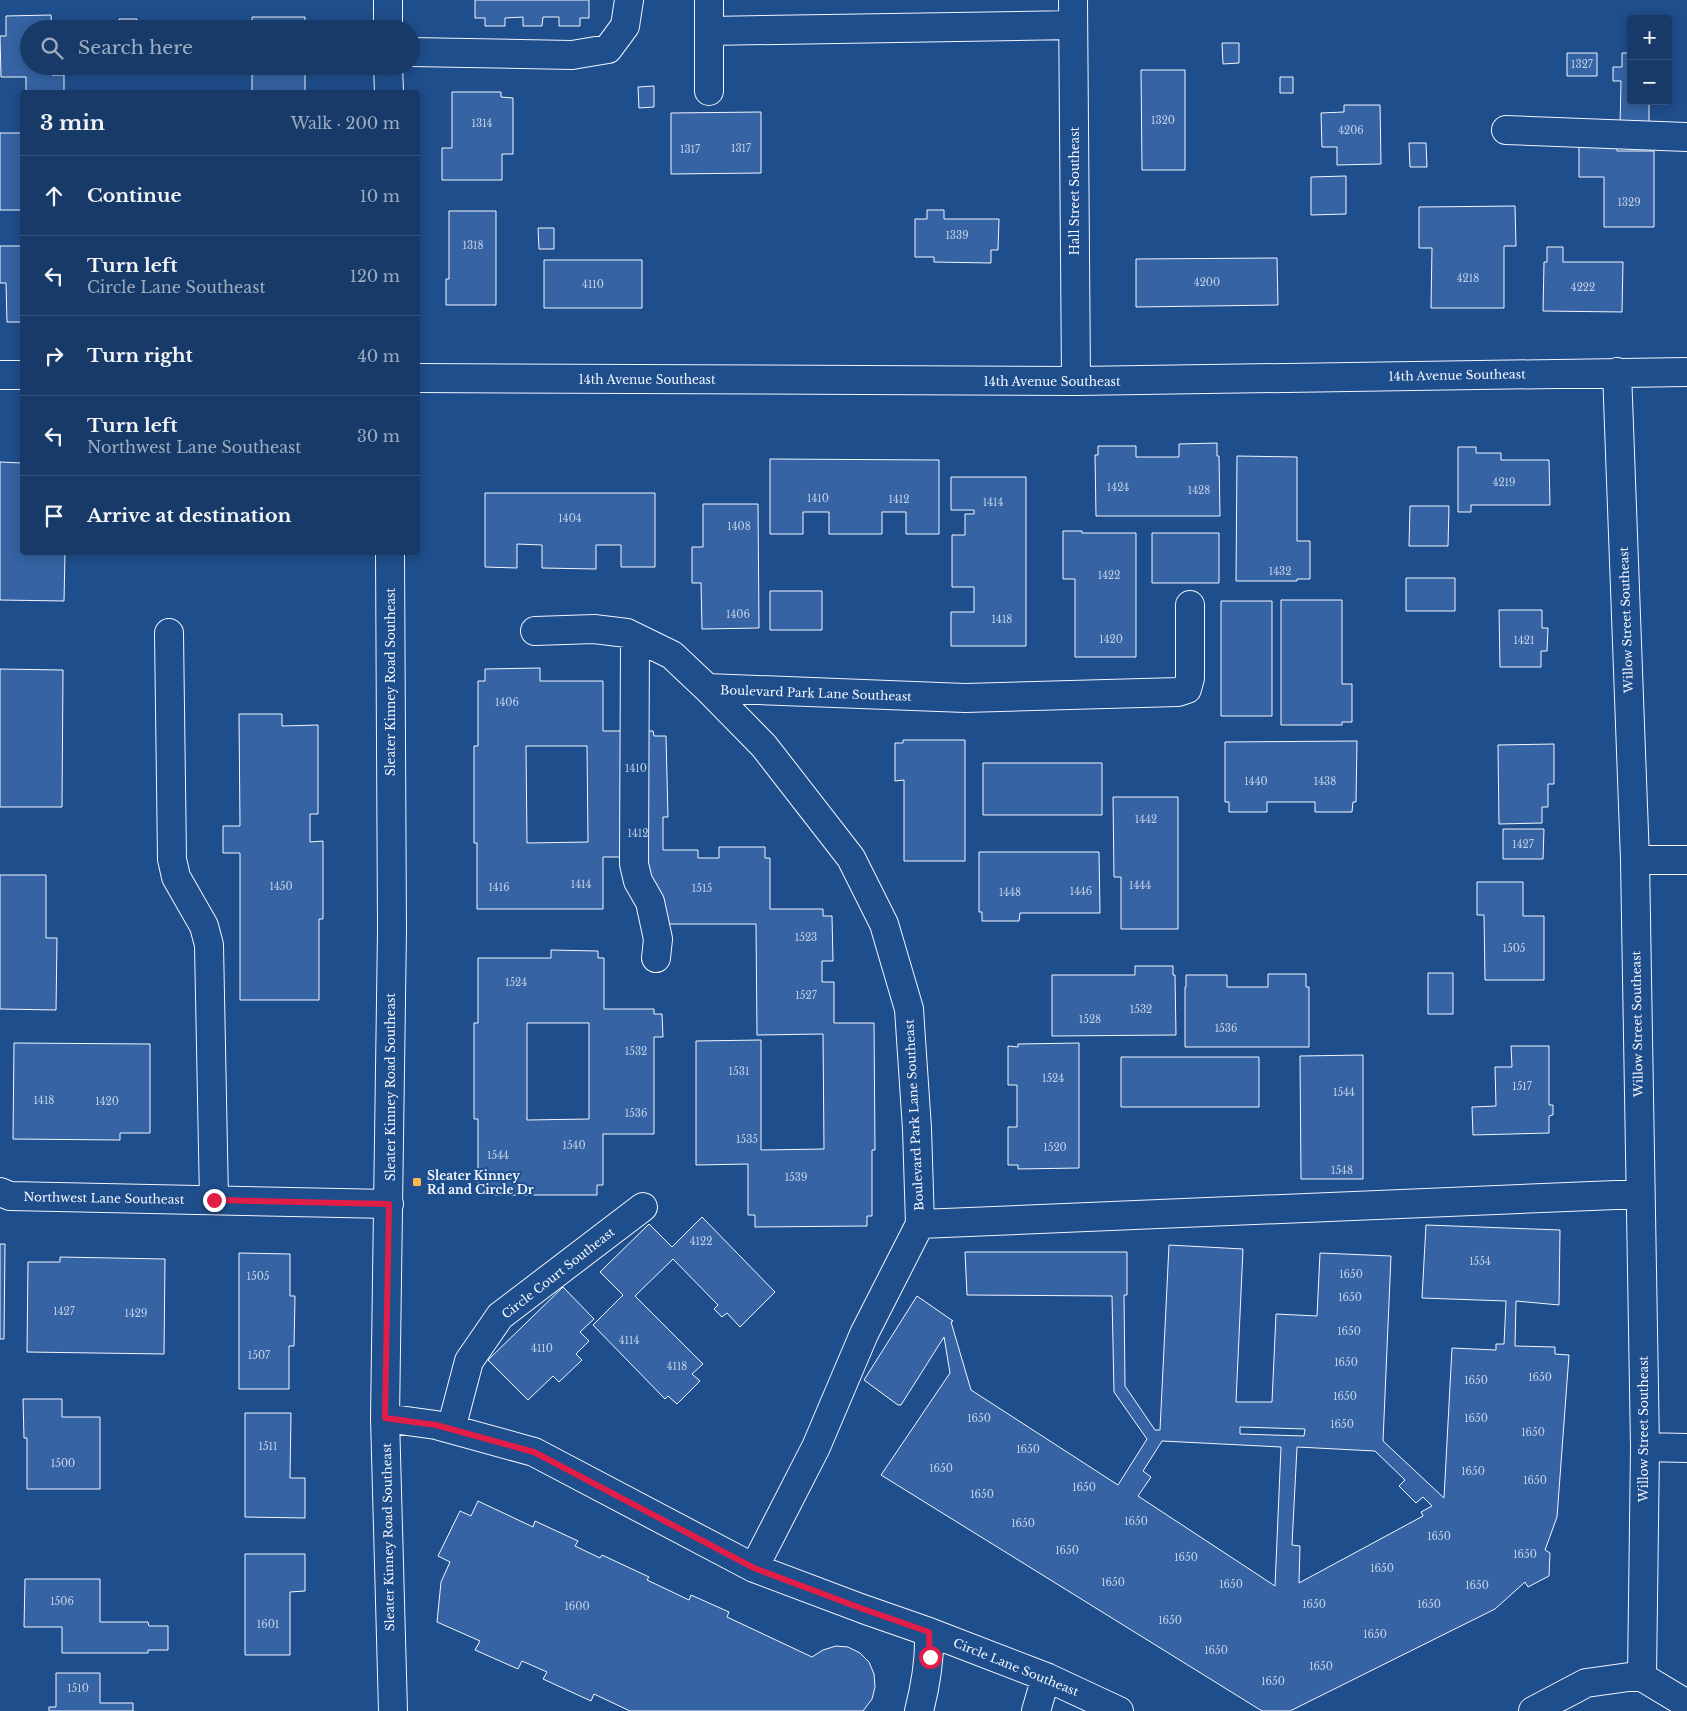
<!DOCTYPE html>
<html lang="en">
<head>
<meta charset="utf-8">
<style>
  body { margin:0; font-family:"Libre Baskerville",serif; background:#244571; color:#f1f3f6 }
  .controls { position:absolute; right:15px; top:15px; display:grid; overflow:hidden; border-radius:5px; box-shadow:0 2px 12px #0003 }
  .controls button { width:45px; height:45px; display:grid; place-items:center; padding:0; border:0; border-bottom:1px solid #36547d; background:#173a69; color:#f1f3f6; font:25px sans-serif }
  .stop { position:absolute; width:15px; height:15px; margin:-11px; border:4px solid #e11d48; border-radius:50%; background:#fff }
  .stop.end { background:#e11d48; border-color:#fff; box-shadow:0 1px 5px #0008 }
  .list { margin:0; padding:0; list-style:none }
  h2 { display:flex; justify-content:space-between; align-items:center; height:65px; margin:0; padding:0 20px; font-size:21px }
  h2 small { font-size:16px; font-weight:400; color:#9eadc0 }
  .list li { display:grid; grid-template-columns:32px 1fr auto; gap:15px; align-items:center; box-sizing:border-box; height:80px; padding:0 20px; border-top:1px solid #36547d }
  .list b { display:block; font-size:19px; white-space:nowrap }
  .list p { margin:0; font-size:16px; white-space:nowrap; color:#9eadc0 }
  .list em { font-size:16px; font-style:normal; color:#9eadc0 }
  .icon { flex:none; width:28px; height:28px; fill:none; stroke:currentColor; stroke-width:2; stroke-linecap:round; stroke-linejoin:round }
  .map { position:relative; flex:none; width:1687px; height:1711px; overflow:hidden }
  .search { position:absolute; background:#173a69; box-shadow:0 2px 12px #0003; left:20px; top:20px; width:400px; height:55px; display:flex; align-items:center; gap:12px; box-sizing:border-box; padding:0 18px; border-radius:28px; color:#9eadc0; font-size:19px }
  .panel { position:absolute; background:#173a69; box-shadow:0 2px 12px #0003; left:20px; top:90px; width:400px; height:465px; border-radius:5px }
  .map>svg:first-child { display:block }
  .building { fill:#3563a3; stroke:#f2f6ff; fill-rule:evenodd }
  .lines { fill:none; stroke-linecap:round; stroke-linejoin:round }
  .minor-casing { stroke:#f2f6ff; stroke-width:30 }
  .minor { stroke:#1f4e8c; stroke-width:28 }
  .route { stroke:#e11d48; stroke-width:6 }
  .poi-dot { fill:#ffb74d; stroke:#1f4e8c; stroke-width:2 }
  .labels { text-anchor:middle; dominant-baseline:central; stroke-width:4; stroke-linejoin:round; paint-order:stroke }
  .number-label { font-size:10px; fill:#c3d1e8 }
  .street-label { font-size:12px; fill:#f2f6ff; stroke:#1f4e8c }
  .poi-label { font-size:12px; font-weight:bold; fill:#f2f6ff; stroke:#1f4e8c; text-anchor:start }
</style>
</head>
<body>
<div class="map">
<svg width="1687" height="1711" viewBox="0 0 1687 1711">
  <rect width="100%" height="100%" fill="#1f4e8c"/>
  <path class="building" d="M475 0H589V18H580V26H559V17H543L542 26H523V17L505 18V26H485V18H475Z
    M51 15 52 29H29V66H52V75H64V92H26V77H1L0 36H6V16Z
    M252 17H305V29H252Z
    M119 19H137V29H119Z
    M1222 43H1239V63L1223 64Z
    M1567 53H1597V76H1567Z
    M1622 53H1631V101H1649V127H1620L1621 81H1613V67H1622Z
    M252 66H305V92H252Z
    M1141 70H1185V170H1142Z
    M1280 77H1293V93H1280Z
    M654 86V107L639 108 638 87Z
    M452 92H501V97L513 98V154H502V180H442V148H452Z
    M1344 105H1380L1381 164 1337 165V147H1322L1321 113 1344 112Z
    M761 112V173L671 174V113Z
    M0 133H22V210H0Z
    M1579 141 1617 142V151H1654V227H1604V177H1579Z
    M1409 143H1426L1427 167H1410Z
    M1346 176V214L1311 215V177Z
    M1515 206 1516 246H1504V308H1431L1432 248H1419V207Z
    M927 210H944V219H999L998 250H991V263L934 262V257H915V219H927Z
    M449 211H496V305H446V279H449Z
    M538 228H554V249H539Z
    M0 246H22V322H7L6 283H0Z
    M1547 247H1563V262H1623L1622 312 1543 311 1544 262H1547Z
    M1277 258 1278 305 1136 307V259Z
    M544 260H642V308H544Z
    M1217 443V456H1219L1220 516H1096L1095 455H1098V446H1136V457H1179V444Z
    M1458 447H1476V453H1501V460H1549L1550 505H1471V512H1458Z
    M1237 456 1297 457V541H1310V579H1297V581H1236Z
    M770 459 939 460V534H906V512H882V534H829V512H803V534H770Z
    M0 462 22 463V552H65L64 601 0 600Z
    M951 477H1026V646H951V612H974V587H952V535H965V514H974V510H951Z
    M485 493H655V567H621V545H596V569L542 568V545L517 544V568L485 567Z
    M703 504H758L759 628 702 629 701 583H692V547H703Z
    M1410 506H1449L1448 546H1409Z
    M1063 531H1082V533H1136V657H1075V579H1063Z
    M1152 533H1219V583H1152Z
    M1406 578H1455V611H1406Z
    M770 591H822V630H770Z
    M1281 600H1342V684H1352V722H1342V725H1281Z
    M1221 601H1272V716H1221Z
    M1499 610H1542V628H1548L1547 651H1541V667H1500Z
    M540 668V681H603V731H653L654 736H666L668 817H663V850H698V858H719V847H765V858H770V909H823V916H832L833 961H822V982H834V1023H874L875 1150H872V1216H867V1226L755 1227V1215H748V1164L696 1165V1041L761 1040V1150L824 1149 823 1034 757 1035 756 924H647L646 857H603V909H477V843H474V746H478V681H485V669ZM526 746H587L588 842 527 843Z
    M0 669 63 670 62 807H0Z
    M239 714H282V726L318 725V814H310V842L323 841V919H319V1000H240V853H223V826H240Z
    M903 740H965V861H904V780L895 781V743H903Z
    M1357 741 1356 802H1353L1352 812H1315V802H1267V812H1229V802H1225V742Z
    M1554 744V784H1548V807H1542V823L1499 824 1498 745Z
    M983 763H1102V815H983Z
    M1113 797H1178V929H1121V877H1114Z
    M1503 829H1544L1543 859H1503Z
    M979 852H1099L1100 913H1020L1019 921H982V912H979Z
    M0 875H46V938H57L56 1010 0 1009Z
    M1477 882H1523V916H1544V980H1485L1484 915H1477Z
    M551 950 598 951V958H604V1009H654V1014H662L663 1037H654V1134H603V1185H597V1195H478V1119H474V1023H478V958H551ZM527 1023H589V1119L527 1120Z
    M1135 966H1173V975H1175L1176 1035 1052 1036V975H1135Z
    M1428 973H1453V1014H1428Z
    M1268 974H1306V987H1309V1047H1185V987H1186V975H1227V987H1268Z
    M14 1043 150 1044V1133H120V1140L13 1139Z
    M1079 1043V1168L1018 1169V1165H1008V1127H1017V1085H1008V1046L1018 1047V1044Z
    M1511 1046H1549V1105H1553V1115L1549 1116V1133L1473 1135 1472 1107 1496 1106 1495 1067H1512Z
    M1363 1055V1179H1301L1300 1056Z
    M1121 1057H1259V1107H1121Z
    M702 1217 775 1292 740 1327 727 1313 722 1317 714 1309 718 1305 673 1259 635 1296 703 1364 692 1374 700 1381 677 1404 668 1396 665 1399 593 1325 623 1295 600 1272 649 1224 672 1247Z
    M1426 1225 1560 1230 1559 1305 1516 1301 1515 1346 1555 1347V1354L1569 1355 1557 1517 1545 1550 1550 1553 1549 1576 1528 1587 1525 1582 1495 1609 1290 1711H1262L881 1475 950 1373 944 1337 901 1405H898L864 1380 917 1296 953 1321 951 1322 971 1390 1118 1485 1147 1439 1114 1392 1112 1296 967 1295 965 1252H1127V1295H1124L1125 1386 1155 1430H1160L1169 1245 1243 1249 1236 1402H1272L1276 1314 1317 1316 1320 1253 1391 1256 1383 1441 1444 1498 1452 1348 1496 1350V1344H1504L1506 1301 1422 1298ZM1240 1427 1305 1429 1304 1436 1240 1434ZM1162 1441 1281 1447 1275 1586 1138 1496 1151 1477 1143 1471ZM1297 1447 1375 1451 1405 1480 1399 1486 1416 1503 1423 1497 1432 1506 1421 1512 1423 1516 1299 1583 1300 1546 1292 1545Z
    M0 1244H5L4 1339H0Z
    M239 1253 290 1254V1296H295L294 1346H289V1389H239Z
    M60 1257 165 1259 164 1354 27 1352 28 1262H60Z
    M563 1287 594 1319 580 1332 589 1341 576 1354 582 1360 559 1382 553 1376 528 1400 488 1360Z
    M23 1399H62V1417H100V1489H27V1438H24Z
    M245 1413H291L290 1478H305V1518L245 1517Z
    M478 1501 533 1527 535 1521 578 1541 575 1546 600 1558 602 1555 649 1577 647 1580 689 1600 691 1595 729 1612 727 1617 812 1657 823 1650 836 1646 848 1647 860 1653 869 1662 874 1674 875 1687 872 1699 863 1711H630L594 1694 591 1701 543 1679 547 1672 522 1661 518 1669 475 1650 480 1641 437 1622 441 1582 450 1562 438 1556 460 1511 471 1516Z
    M245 1554H305V1591L290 1592V1655H245Z
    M25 1579H100V1622H148L149 1626H168V1650H148V1653H62V1627H24Z
    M56 1673H100V1703H133V1711H49V1707H56Z"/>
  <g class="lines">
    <g class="minor-casing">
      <path id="minor" d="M388 0V29
        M709 0V31
        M1073 0 1076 381
        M411 52 572 55 608 49 625 26 629 0
        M388 66 389 92
        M709 91V31L1073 25
        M1506 130 1687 137
        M1617 372 1635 860 1645 1447 1642 1677
        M0 375H22
        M418 378 1076 381 1687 372
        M390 552 392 930 385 1418 393 1711
        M535 631 594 629 627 633 672 655 707 688 764 746 851 858 884 924 909 1009 917 1129 920 1224 864 1334 816 1447 754 1568
        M169 633 172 859 176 877 204 926 209 945 214 1200
        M635 637 634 864 638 881 650 902 658 939 656 958
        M707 688 965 698 1178 692 1187 689 1190 678V605
        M1635 860H1687
        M0 1192 10 1196 389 1204
        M920 1224 1640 1194
        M385 1418 436 1425 534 1452 754 1568 863 1609 929 1632 1046 1677 1119 1711
        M451 1429 469 1361 500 1316 643 1207
        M1645 1447 1687 1448
        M919 1711C926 1684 930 1660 929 1632
        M1036 1711 1046 1677
        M1533 1711 1586 1683 1629 1677H1642L1687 1704"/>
    </g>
    <use href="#minor" class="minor"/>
  </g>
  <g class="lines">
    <path class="route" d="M214 1200 389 1204 385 1418 436 1425 534 1452 754 1568 863 1609 929 1632 930 1657"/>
  </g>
  <rect class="poi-dot" x="412" y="1177" width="10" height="10" rx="2.5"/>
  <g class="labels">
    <g class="number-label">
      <text x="1582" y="64">1327</text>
      <text x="1163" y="120">1320</text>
      <text x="482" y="123">1314</text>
      <text x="1351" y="130">4206</text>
      <text x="741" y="148">1317</text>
      <text x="690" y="149">1317</text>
      <text x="1629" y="202">1329</text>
      <text x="957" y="235">1339</text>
      <text x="473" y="245">1318</text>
      <text x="1468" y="278">4218</text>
      <text x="1207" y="282">4200</text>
      <text x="593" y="284">4110</text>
      <text x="1583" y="287">4222</text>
      <text x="1504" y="482">4219</text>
      <text x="1118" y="487">1424</text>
      <text x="1199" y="490">1428</text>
      <text x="818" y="498">1410</text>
      <text x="899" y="499">1412</text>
      <text x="993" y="502">1414</text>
      <text x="570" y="518">1404</text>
      <text x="739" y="526">1408</text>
      <text x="1280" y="571">1432</text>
      <text x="1109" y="575">1422</text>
      <text x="738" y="614">1406</text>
      <text x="1002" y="619">1418</text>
      <text x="1111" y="639">1420</text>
      <text x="1524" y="640">1421</text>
      <text x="507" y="702">1406</text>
      <text x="636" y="768">1410</text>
      <text x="1256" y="781">1440</text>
      <text x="1325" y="781">1438</text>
      <text x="1146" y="819">1442</text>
      <text x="638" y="833">1412</text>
      <text x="1523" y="844">1427</text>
      <text x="581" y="884">1414</text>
      <text x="1140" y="885">1444</text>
      <text x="281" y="886">1450</text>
      <text x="499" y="887">1416</text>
      <text x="702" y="888">1515</text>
      <text x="1081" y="891">1446</text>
      <text x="1010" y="892">1448</text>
      <text x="806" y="937">1523</text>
      <text x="1514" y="948">1505</text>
      <text x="516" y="982">1524</text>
      <text x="806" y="995">1527</text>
      <text x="1141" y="1009">1532</text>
      <text x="1090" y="1019">1528</text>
      <text x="1226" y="1028">1536</text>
      <text x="636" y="1051">1532</text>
      <text x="739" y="1071">1531</text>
      <text x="1053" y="1078">1524</text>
      <text x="1522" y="1086">1517</text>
      <text x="1344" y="1092">1544</text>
      <text x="44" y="1100">1418</text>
      <text x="107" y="1101">1420</text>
      <text x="636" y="1113">1536</text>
      <text x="747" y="1139">1535</text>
      <text x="574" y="1145">1540</text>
      <text x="1055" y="1147">1520</text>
      <text x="498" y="1155">1544</text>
      <text x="1342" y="1170">1548</text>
      <text x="796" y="1177">1539</text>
      <text x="701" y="1241">4122</text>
      <text x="1480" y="1261">1554</text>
      <text x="1351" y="1274">1650</text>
      <text x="258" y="1276">1505</text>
      <text x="1350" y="1297">1650</text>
      <text x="64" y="1311">1427</text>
      <text x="136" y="1313">1429</text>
      <text x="1349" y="1331">1650</text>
      <text x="629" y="1340">4114</text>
      <text x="542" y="1348">4110</text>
      <text x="259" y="1355">1507</text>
      <text x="1346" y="1362">1650</text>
      <text x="677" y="1366">4118</text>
      <text x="1540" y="1377">1650</text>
      <text x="1476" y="1380">1650</text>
      <text x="1345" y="1396">1650</text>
      <text x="979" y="1418">1650</text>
      <text x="1476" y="1418">1650</text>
      <text x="1342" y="1424">1650</text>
      <text x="1533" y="1432">1650</text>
      <text x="268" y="1446">1511</text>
      <text x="1028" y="1449">1650</text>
      <text x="63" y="1463">1500</text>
      <text x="941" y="1468">1650</text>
      <text x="1473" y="1471">1650</text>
      <text x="1535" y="1480">1650</text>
      <text x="1084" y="1487">1650</text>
      <text x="982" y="1494">1650</text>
      <text x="1136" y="1521">1650</text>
      <text x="1023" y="1523">1650</text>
      <text x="1439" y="1536">1650</text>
      <text x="1067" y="1550">1650</text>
      <text x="1525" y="1554">1650</text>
      <text x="1186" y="1557">1650</text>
      <text x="1382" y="1568">1650</text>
      <text x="1113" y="1582">1650</text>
      <text x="1231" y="1584">1650</text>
      <text x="1477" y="1585">1650</text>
      <text x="62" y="1601">1506</text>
      <text x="1314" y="1604">1650</text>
      <text x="1429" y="1604">1650</text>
      <text x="577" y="1606">1600</text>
      <text x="1170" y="1620">1650</text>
      <text x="268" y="1624">1601</text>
      <text x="1375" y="1634">1650</text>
      <text x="1216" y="1650">1650</text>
      <text x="1321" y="1666">1650</text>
      <text x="1273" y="1681">1650</text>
      <text x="78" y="1688">1510</text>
    </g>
    <g class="street-label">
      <text transform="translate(1074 191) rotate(-90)">Hall Street Southeast</text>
      <text transform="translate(1457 375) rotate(-1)">14th Avenue Southeast</text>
      <text x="647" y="379">14th Avenue Southeast</text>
      <text x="1052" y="381">14th Avenue Southeast</text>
      <text transform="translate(1626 620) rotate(-92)">Willow Street Southeast</text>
      <text transform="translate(390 682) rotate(-90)">Sleater Kinney Road Southeast</text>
      <text transform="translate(816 693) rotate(2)">Boulevard Park Lane Southeast</text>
      <text transform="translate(1637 1024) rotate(-91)">Willow Street Southeast</text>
      <text transform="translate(390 1087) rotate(-90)">Sleater Kinney Road Southeast</text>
      <text transform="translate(914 1115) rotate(-93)">Boulevard Park Lane Southeast</text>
      <text transform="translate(104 1198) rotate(1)">Northwest Lane Southeast</text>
      <text transform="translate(558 1273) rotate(-38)">Circle Court Southeast</text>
      <text transform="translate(1643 1429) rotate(-90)">Willow Street Southeast</text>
      <text transform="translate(388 1537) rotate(-91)">Sleater Kinney Road Southeast</text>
      <text transform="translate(1016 1667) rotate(22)">Circle Lane Southeast</text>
    </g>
    <g class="poi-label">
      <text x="427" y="1175">Sleater Kinney<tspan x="427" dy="14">Rd and Circle Dr</tspan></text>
    </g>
  </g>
</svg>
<div class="controls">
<button>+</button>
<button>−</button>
</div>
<div class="stop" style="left:930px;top:1657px"></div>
<div class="stop end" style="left:214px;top:1200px"></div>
<div class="search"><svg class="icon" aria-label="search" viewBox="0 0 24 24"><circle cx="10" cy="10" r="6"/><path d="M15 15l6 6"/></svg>Search here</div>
<section class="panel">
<h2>3 min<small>Walk · 200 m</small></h2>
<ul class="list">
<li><svg class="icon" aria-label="ahead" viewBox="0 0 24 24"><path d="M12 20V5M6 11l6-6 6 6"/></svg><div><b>Continue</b></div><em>10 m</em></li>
<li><svg class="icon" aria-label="left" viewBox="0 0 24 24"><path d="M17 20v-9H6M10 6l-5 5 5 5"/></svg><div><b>Turn left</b><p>Circle Lane Southeast</p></div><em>120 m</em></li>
<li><svg class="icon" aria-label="right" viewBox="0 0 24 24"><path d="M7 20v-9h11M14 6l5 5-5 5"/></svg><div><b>Turn right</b></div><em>40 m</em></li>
<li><svg class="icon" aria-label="left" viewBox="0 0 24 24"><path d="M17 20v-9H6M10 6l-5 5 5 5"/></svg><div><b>Turn left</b><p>Northwest Lane Southeast</p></div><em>30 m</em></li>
<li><svg class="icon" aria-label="arrive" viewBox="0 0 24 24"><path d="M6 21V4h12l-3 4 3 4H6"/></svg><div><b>Arrive at destination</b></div></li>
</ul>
</section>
</div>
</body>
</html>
